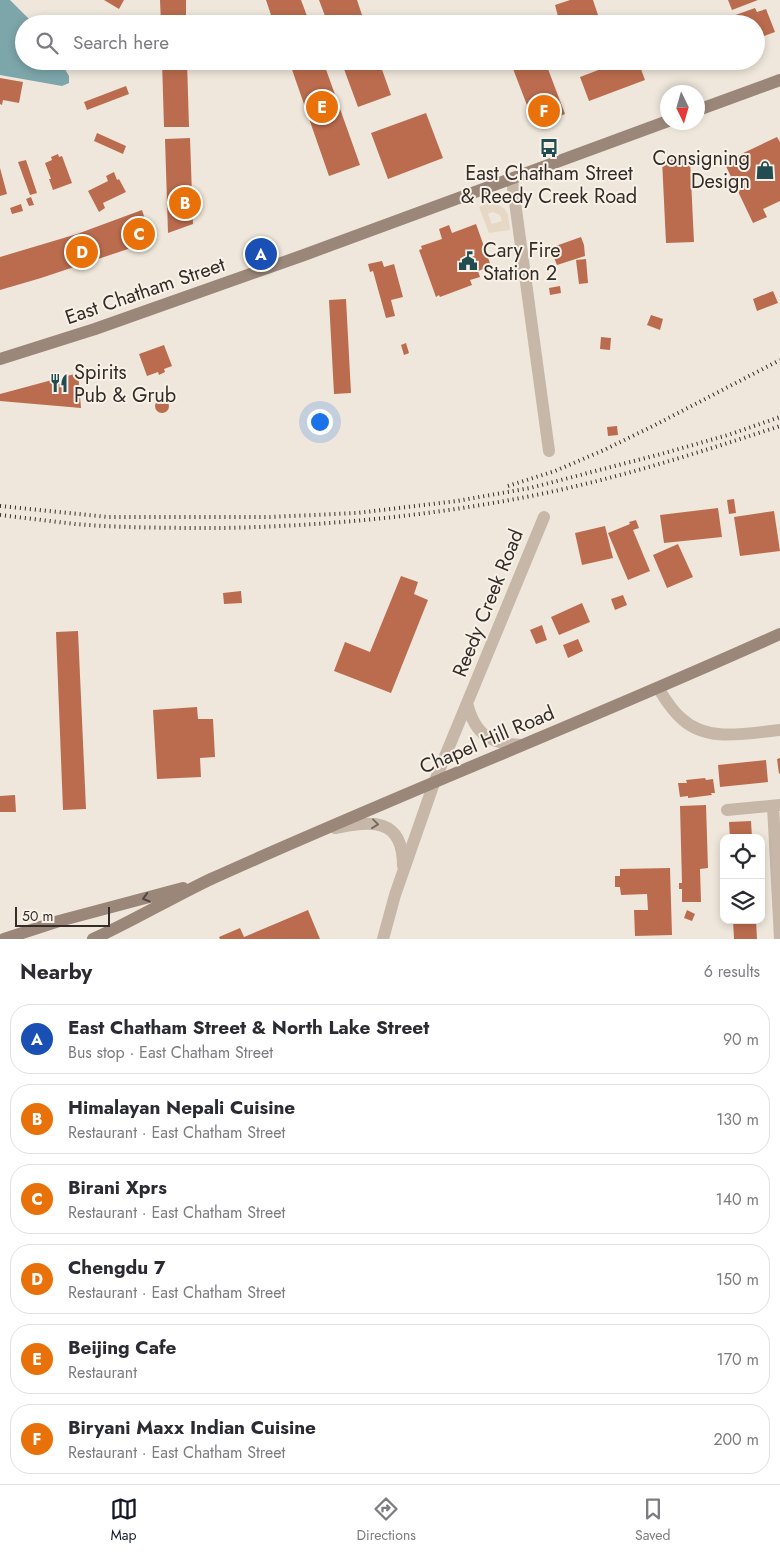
<!DOCTYPE html>
<html lang="en">
<head>
<meta charset="utf-8">
<style>
  body { margin:0; font-family:Jost,sans-serif; background:#f2f2f3; color:#2b2b33 }
  .controls { position:absolute; right:15px; bottom:15px; display:grid; overflow:hidden; border-radius:10px; box-shadow:0 2px 8px #0003 }
  .controls button { width:45px; height:45px; display:grid; place-items:center; padding:0; border:0; border-bottom:1px solid #e1e1e2; background:#fff; color:#2b2b33; font:25px sans-serif }
  .compass { position:absolute; left:660px; top:85px; width:45px; height:45px; border-radius:50%; background:#fff; box-shadow:0 2px 8px #0003; rotate:175deg }
  .scale { position:absolute; left:15px; bottom:12px; width:95px; box-sizing:border-box; padding-left:5px; border:2px solid #342c28; border-top:0; font-size:14px; line-height:18px; white-space:nowrap; color:#342c28; -webkit-text-stroke:4px #f8f1e7; paint-order:stroke }
  .you { position:absolute; left:319px; top:421px; width:18px; height:18px; margin:-12px; border:4px solid #fff; border-radius:50%; background:#1a73e8; box-shadow:0 0 0 8px #1a73e833 }
  .badge { display:grid; place-items:center; width:32px; height:32px; border-radius:50%; background:#111827; color:#fff; font-size:16px; font-weight:700 }
  .pin { position:absolute; translate:-50% -50%; border:2px solid #fff; box-shadow:0 1px 5px #0006 }
  .list { margin:0; padding:0; list-style:none }
  h2 { display:flex; justify-content:space-between; align-items:center; height:65px; margin:0; padding:0 20px; font-size:21px }
  h2 small { font-size:16px; font-weight:400; color:#7c7c81 }
  .list li { display:grid; grid-template-columns:32px 1fr auto; gap:15px; align-items:center; box-sizing:border-box; height:70px; margin:0 10px 10px; padding:0 10px; border:1px solid #e1e1e2; border-radius:20px }
  .list b { display:block; font-size:19px; white-space:nowrap }
  .list p { margin:0; font-size:16px; white-space:nowrap; color:#7c7c81 }
  .list em { font-size:16px; font-style:normal; color:#7c7c81 }
  .icon { flex:none; width:28px; height:28px; fill:none; stroke:currentColor; stroke-width:2; stroke-linecap:round; stroke-linejoin:round }
  .map { position:relative; flex:none; width:780px; height:939px; overflow:hidden }
  .search { position:absolute; background:#fff; box-shadow:0 2px 8px #0003; left:15px; right:15px; top:15px; height:55px; display:flex; align-items:center; gap:12px; box-sizing:border-box; padding:0 18px; border-radius:28px; color:#7c7c81; font-size:19px }
  .sheet { height:545px; background:#fff }
  nav { display:flex; justify-content:space-around; align-items:center; box-sizing:border-box; height:70px; border-top:1px solid #e1e1e2; background:#fff; font-size:14px; color:#7c7c81 }
  nav a { display:grid; justify-items:center; gap:2px }
  nav .on { color:#111827 }
  .map>svg:first-child { display:block }
  .plaza { fill:#e6d8c4; fill-rule:evenodd }
  .water { fill:#7da6aa }
  .building { fill:#bb6c4e }
  .lines { fill:none; stroke-linecap:round; stroke-linejoin:round }
  .street { stroke:#c6b7a8; stroke-width:12 }
  .secondary { stroke:#9a877a; stroke-width:12 }
  .rail { stroke:#342c28; stroke-width:4; stroke-dasharray:1 4; stroke-linecap:butt }
  .oneway { stroke:#766b62 }
  .oneway2 { stroke:#534741 }
  .labels { text-anchor:middle; dominant-baseline:central; stroke-width:4; stroke-linejoin:round; paint-order:stroke }
  .poi-label { font-size:20px; fill:#342c28; stroke:#f8f1e7; text-anchor:start }
  .street-label { font-size:20px; fill:#342c28; stroke:#f8f1e7 }
</style>
</head>
<body>
<div class="map">
<svg width="780" height="939" viewBox="0 0 780 939">
  <rect width="100%" height="100%" fill="#efe7db"/>
  <path class="plaza" d="M490 202 495 203 505 209 508 215 510 230 489 233 479 207ZM493 212 500 215 502 221 492 224 488 214Z"/>
  <path class="water" d="M0 0H10L34 24H24V61H60L69 76V83L62 86 0 75Z"/>
  <path class="building" d="M104 0H124L119 9Z
    M160 0H186V24H161Z
    M266 0H301L310 24H274Z
    M319 0H357L365 24H328Z
    M570 0H593L599 18 582 24H560L555 5Z
    M728 0H758L732 10Z
    M755 8 757 12 766 9 775 32 756 39V24H723L729 22 727 18Z
    M528 17 531 24H511Z
    M162 61H187L189 127H164Z
    M289 61H323L360 165 329 176Z
    M341 61H379L391 95 358 107Z
    M510 61H545L565 114 535 126Z
    M622 61H638L645 80 589 101 580 77Z
    M0 78 23 82 19 103 3 100 2 105 0 104Z
    M126 86 129 94 87 110 84 102Z
    M426 113 443 158 388 179 371 133Z
    M97 133 126 146 123 154 94 141Z
    M777 137 780 142V201L763 209 767 217 753 223 724 162Z
    M190 138 193 224 168 233 165 139Z
    M58 154 59 157 62 156 72 183 53 190 49 179H51L45 163 52 160 51 157Z
    M690 159 694 242 666 243 662 160Z
    M26 160 37 193 30 195 18 162Z
    M0 168 7 194 0 196Z
    M114 172 117 180 119 179 126 192 103 203 105 208 99 212 88 191 108 181 106 176Z
    M31 197 34 205 29 206 26 199Z
    M21 204 23 211 12 214 10 208Z
    M142 210 152 241 41 278 0 290V257L77 234Z
    M476 224 491 266 478 271 480 277 470 280 472 285 440 297 439 295 436 297 419 250 422 249 421 246 442 239 439 229 449 225 452 233Z
    M581 237 584 245 585 256 557 265 550 248Z
    M586 259 588 283 579 284 576 260Z
    M382 261 384 267 394 264 403 297 391 300 395 316 386 318 373 271 370 272 368 264Z
    M560 286 561 293 550 295 549 288Z
    M773 291 778 303 757 311 753 299Z
    M346 299 351 393 334 394 329 300Z
    M651 315 663 319 660 330 647 325Z
    M601 337 611 338 610 350 600 349Z
    M406 343 409 353 404 355 401 345Z
    M164 345 172 366 164 369 165 372 159 375 158 372 147 376 139 354Z
    M78 373 81 408 0 401V394Z
    M155 406a7 7 0 1 1 14 0a7 7 0 1 1-14 0Z
    M617 426 618 435 608 436 607 427Z
    M734 499 736 513 729 514 727 500Z
    M718 508 722 537 664 543 660 515Z
    M774 511 780 551 740 556 734 517Z
    M636 520 639 528 633 530 650 571 628 580 608 533 630 524 629 522Z
    M605 526 613 558 582 565 575 533Z
    M678 544 693 577 667 588 653 555Z
    M401 576 418 582 414 594 428 600 391 693 334 671 345 642 370 652Z
    M241 591 242 603 224 604 223 593Z
    M623 595 627 605 615 610 611 599Z
    M582 603 590 622 559 635 551 617Z
    M542 625 547 640 536 644 530 630Z
    M78 631 86 809 63 810 56 632Z
    M578 639 583 651 568 658 563 645Z
    M197 707 198 719H213L215 757 200 758 201 777 157 779 153 710Z
    M780 758V773L779 774 777 759Z
    M766 760 768 782 720 787 718 765Z
    M705 778 706 780 713 779 715 793H711L712 795 688 798V796L680 797 678 783H687L686 780Z
    M15 795 16 812H0V796Z
    M706 805 708 868 700 869 701 902H682V889H679V883H682L680 806Z
    M751 821 752 838H730L729 822Z
    M670 868 672 935 635 936 634 910H648L647 894 621 895 620 887H615V876H620V869Z
    M308 910 320 939H220L219 937 240 928 244 937Z
    M687 910 695 914 692 921 684 918Z
    M733 920H756L757 939H734Z"/>
  <g class="lines">
    <path class="street" d="M512 180 549 451
      M658 688C665 699 672 711 682 719 708 743 747 733 780 730
      M467 703C475 735 490 744 522 745
      M773 806 780 939
      M727 810 780 805
      M335 828C372 821 403 817 403 866
      M383 939 395 895 434 783 544 517"/>
    <path class="secondary" d="M698 110 780 80
      M0 359 95 329 304 255 668 121
      M4 939 59 921 183 888
      M93 939C133 921 171 898 211 879 399 794 592 719 780 634"/>
    <path class="rail" d="M508 486 555 471 604 450 655 425 780 360
      M0 506 108 517H270L357 513 457 501 530 488 661 454 728 435 780 417
      M0 515C25 518 50 521 75 524 124 528 174 528 222 528 326 526 429 516 531 496 616 479 698 453 780 426"/>
  </g>
  <defs><path id="oneway-chevron" d="M-2-3.5L2.5 0L-2 3.5" fill="none" stroke-width="1.6" stroke-linecap="round" stroke-linejoin="round" transform="scale(1.25)"/></defs>
  <use class="oneway" href="#oneway-chevron" transform="translate(375 824) rotate(7)"/>
  <use class="oneway2" href="#oneway-chevron" transform="translate(146 898) rotate(164)"/>
  <defs>
    <g id="bus-bare" transform="scale(1.5)"><path d="M-5-6H5V4H4V6H2V4H-2V6H-4V4H-5ZM-3.5-4V0h7V-4ZM-3.5 1.2v1.5H-2V1.2ZM2 1.2v1.5H3.5V1.2Z" fill="#214d52" stroke="#f8f1e7" stroke-width="2.5" paint-order="stroke"/></g>
    <g id="shop-bare" transform="scale(1.5)"><path d="M-5-2.5h2.3a2.7 3.5 0 0 1 5.4 0H5L5.5 6h-11ZM-1.5-2.5h3a1.5 2.3 0 0 0-3 0Z" fill="#214d52" stroke="#f8f1e7" stroke-width="2.5" paint-order="stroke"/></g>
    <g id="civic-bare" transform="scale(1.5)"><path d="M-.6-6.5H3V-4.5H.6V-3L4-1V1h2V6H-6V1h2V-1L-.6-3ZM-1.2 2.5V6h2.4V2.5Z" fill="#214d52" stroke="#f8f1e7" stroke-width="2.5" paint-order="stroke"/></g>
    <g id="restaurant-bare" transform="scale(1.5)"><path d="M-5-6h1v4h1v-4h1v4h1v-4h1v5L-1.5 .5V6h-2V.5L-5-1ZM5-6V6H3V1.5H1.5Q1.5-4 5-6Z" fill="#214d52" stroke="#f8f1e7" stroke-width="2.5" paint-order="stroke"/></g>
  </defs>
  <g fill-rule="evenodd">
    <use href="#bus-bare" x="549" y="148"/>
    <use href="#shop-bare" x="765" y="170"/>
    <use href="#civic-bare" x="468" y="261"/>
    <use href="#restaurant-bare" x="59" y="383"/>
  </g>
  <g class="labels">
    <g class="poi-label">
      <text x="750" y="158" text-anchor="end">Consigning<tspan x="750" dy="23">Design</tspan></text>
      <text x="549" y="173" text-anchor="middle">East Chatham Street<tspan x="549" dy="23">&amp; Reedy Creek Road</tspan></text>
      <text x="483" y="250">Cary Fire<tspan x="483" dy="23">Station 2</tspan></text>
      <text x="74" y="372">Spirits<tspan x="74" dy="23">Pub &amp; Grub</tspan></text>
    </g>
    <g class="street-label">
      <text transform="translate(145 291) rotate(-19)">East Chatham Street</text>
      <text transform="translate(488 603) rotate(-68)">Reedy Creek Road</text>
      <text transform="translate(487 740) rotate(-23)">Chapel Hill Road</text>
    </g>
  </g>
</svg>
<div class="controls">
<button><svg class="icon" aria-label="locate" viewBox="0 0 24 24"><circle cx="12" cy="12" r="6"/><path d="M12 2v4M12 18v4M2 12h4M18 12h4"/></svg></button>
<button><svg class="icon" aria-label="layers" viewBox="0 0 24 24"><path d="M12 4l9 5-9 5-9-5zM3 14l9 5 9-5"/></svg></button>
</div>
<svg class="compass" viewBox="-18 -18 36 36"><path d="M0-13l5 13h-10z" fill="#e53935"/><path d="M0 13l5-13h-10z" fill="#7c7c81"/></svg>
<div class="scale">50 m</div>
<div class="you"></div>
<div class="pin badge" style="left:261px;top:254px;background:#1a4fb4">A</div>
<div class="pin badge" style="left:185px;top:203px;background:#e8710a">B</div>
<div class="pin badge" style="left:139px;top:234px;background:#e8710a">C</div>
<div class="pin badge" style="left:82px;top:252px;background:#e8710a">D</div>
<div class="pin badge" style="left:322px;top:107px;background:#e8710a">E</div>
<div class="pin badge" style="left:544px;top:111px;background:#e8710a">F</div>
<div class="search"><svg class="icon" aria-label="search" viewBox="0 0 24 24"><circle cx="10" cy="10" r="6"/><path d="M15 15l6 6"/></svg>Search here</div>
</div>
<section class="sheet">
<h2>Nearby<small>6 results</small></h2>
<ul class="list">
<li><span class="badge" style="background:#1a4fb4">A</span><div><b>East Chatham Street &amp; North Lake Street</b><p>Bus stop · East Chatham Street</p></div><em>90 m</em></li>
<li><span class="badge" style="background:#e8710a">B</span><div><b>Himalayan Nepali Cuisine</b><p>Restaurant · East Chatham Street</p></div><em>130 m</em></li>
<li><span class="badge" style="background:#e8710a">C</span><div><b>Birani Xprs</b><p>Restaurant · East Chatham Street</p></div><em>140 m</em></li>
<li><span class="badge" style="background:#e8710a">D</span><div><b>Chengdu 7</b><p>Restaurant · East Chatham Street</p></div><em>150 m</em></li>
<li><span class="badge" style="background:#e8710a">E</span><div><b>Beijing Cafe</b><p>Restaurant</p></div><em>170 m</em></li>
<li><span class="badge" style="background:#e8710a">F</span><div><b>Biryani Maxx Indian Cuisine</b><p>Restaurant · East Chatham Street</p></div><em>200 m</em></li>
</ul>
</section>
<nav>
<a class="on"><svg class="icon" aria-label="map" viewBox="0 0 24 24"><path d="M3 6l6-2 6 2 6-2v14l-6 2-6-2-6 2zM9 4v14M15 6v14"/></svg>Map</a>
<a><svg class="icon" aria-label="directions" viewBox="0 0 24 24"><path d="M12 3l9 9-9 9-9-9zM9 14v-3h6M13 9l2 2-2 2"/></svg>Directions</a>
<a><svg class="icon" aria-label="saved" viewBox="0 0 24 24"><path d="M7 4h10v16l-5-4-5 4z"/></svg>Saved</a>
</nav>
</body>
</html>
